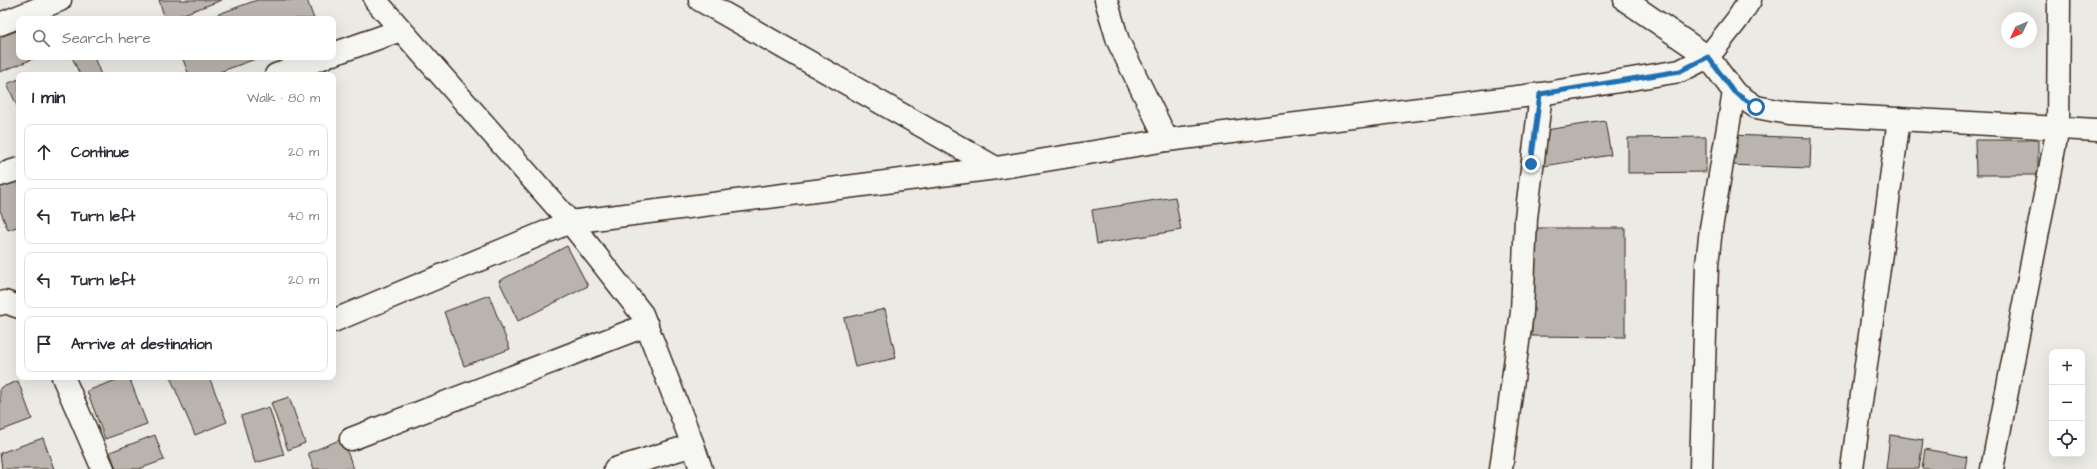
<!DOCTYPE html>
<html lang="en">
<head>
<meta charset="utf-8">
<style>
  body { margin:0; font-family:"Architects Daughter",sans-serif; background:#f7f7f7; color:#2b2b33 }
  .controls { position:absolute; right:12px; bottom:12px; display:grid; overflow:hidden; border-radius:8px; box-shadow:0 4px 16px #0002 }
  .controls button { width:36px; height:36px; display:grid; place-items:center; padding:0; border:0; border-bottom:1px solid #e1e1e2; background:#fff; color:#2b2b33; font:20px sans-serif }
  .compass { position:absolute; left:2001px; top:12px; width:36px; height:36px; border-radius:50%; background:#fff; box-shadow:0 4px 16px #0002; rotate:226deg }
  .stop { position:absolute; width:12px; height:12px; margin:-9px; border:3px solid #1f6fb2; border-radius:50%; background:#fff }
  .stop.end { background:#1f6fb2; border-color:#fff; box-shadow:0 1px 4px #0008 }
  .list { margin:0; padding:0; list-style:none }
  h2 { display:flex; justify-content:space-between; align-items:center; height:52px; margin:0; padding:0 16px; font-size:17px }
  h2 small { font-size:13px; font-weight:400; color:#7c7c81 }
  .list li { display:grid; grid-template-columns:26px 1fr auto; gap:12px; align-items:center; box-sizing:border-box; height:56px; margin:0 8px 8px; padding:0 8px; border:1px solid #e1e1e2; border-radius:8px }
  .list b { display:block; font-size:15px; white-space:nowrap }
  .list em { font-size:13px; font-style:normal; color:#7c7c81 }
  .icon { flex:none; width:22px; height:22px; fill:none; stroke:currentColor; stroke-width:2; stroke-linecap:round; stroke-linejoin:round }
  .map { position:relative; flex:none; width:2097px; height:469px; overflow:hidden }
  .search { position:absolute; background:#fff; box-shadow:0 4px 16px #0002; left:16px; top:16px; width:320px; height:44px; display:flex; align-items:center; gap:10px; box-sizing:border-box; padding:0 14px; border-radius:8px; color:#7c7c81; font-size:15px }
  .panel { position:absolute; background:#fff; box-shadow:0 4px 16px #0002; left:16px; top:72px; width:320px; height:308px; border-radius:8px }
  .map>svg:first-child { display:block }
  .building { fill:#bab4ae; stroke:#3b2a1e }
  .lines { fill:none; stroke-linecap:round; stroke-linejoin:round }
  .minor-casing { stroke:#3b2a1e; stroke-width:25 }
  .minor { stroke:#f6f6f2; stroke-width:22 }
  .route { stroke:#1f6fb2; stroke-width:5 }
</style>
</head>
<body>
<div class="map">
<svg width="2097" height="469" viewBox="0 0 2097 469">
  <rect width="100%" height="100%" fill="#ebeae5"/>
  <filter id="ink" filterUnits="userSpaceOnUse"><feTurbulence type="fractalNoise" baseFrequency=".025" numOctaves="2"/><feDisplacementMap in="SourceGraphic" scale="8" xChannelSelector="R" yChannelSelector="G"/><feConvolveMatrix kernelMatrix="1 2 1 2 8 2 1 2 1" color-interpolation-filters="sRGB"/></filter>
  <g filter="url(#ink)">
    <path class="building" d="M159 0H222L170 19H165Z
      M257 0H307L314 19H205Z
      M19 30V57H38L0 72V37Z
      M72 57H94L101 75H80Z
      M182 57H261L211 75H189Z
      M19 79V110L7 84Z
      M1605 121 1611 155 1544 166 1539 131Z
      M1730 135 1811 138 1810 168 1729 165Z
      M1706 137V172L1628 173V138Z
      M1975 140H2038V175H1976Z
      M19 172V226L8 230 0 210V179Z
      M1175 197 1181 230 1097 244 1092 210Z
      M1532 228H1625V337L1532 336Z
      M567 246 588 286 518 321 499 281Z
      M489 295 510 349 464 366 444 312Z
      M885 309 896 358 855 367 844 318Z
      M124 377H129L147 424 105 439 87 391Z
      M170 377H209L227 422 195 435Z
      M18 381 32 419 0 431V388Z
      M289 397 305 443 288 450 271 403Z
      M269 407 284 455 255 463 241 416Z
      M155 435 164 460 139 469H116L110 452Z
      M1890 435 1923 440 1919 469H1886Z
      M43 438 54 469H2L0 453Z
      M342 439 354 469H314L308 453Z
      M1925 449 1967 457 1965 469H1922Z"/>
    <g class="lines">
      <g class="minor-casing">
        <path id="minor" d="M375 0 570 222 642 314 693 445 701 469
          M700 0 996 168
          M1106 0 1118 41 1167 140
          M1625 0 1708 57 1734 92 1756 107 1788 113 2097 130
          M0 24 60 0
          M333 54 401 30
          M276 75 325 57
          M0 175 19 169
          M0 304 5 302 19 307
          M333 321 570 222 996 168 1167 140 1541 94 1680 71 1708 57 1737 20 1750 0
          M63 377 103 469
          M351 439 647 325
          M615 469 693 445
          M1501 469 1522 312 1526 218 1541 94
          M1701 469 1707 265 1711 228 1734 92
          M1852 469 1899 119
          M1992 469 2058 128 2059 0"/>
      </g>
      <use href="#minor" class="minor"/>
    </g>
  </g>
  <g class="lines" filter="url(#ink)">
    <path class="route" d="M1531 164 1540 94 1680 71 1708 57 1734 92 1756 107"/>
  </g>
</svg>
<div class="controls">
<button>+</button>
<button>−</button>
<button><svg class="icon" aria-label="locate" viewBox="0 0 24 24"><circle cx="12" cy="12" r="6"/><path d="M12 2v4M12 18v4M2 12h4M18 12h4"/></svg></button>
</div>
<svg class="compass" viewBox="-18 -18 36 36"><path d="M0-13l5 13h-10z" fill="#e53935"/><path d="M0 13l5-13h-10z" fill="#7c7c81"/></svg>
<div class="stop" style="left:1756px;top:107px"></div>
<div class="stop end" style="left:1531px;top:164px"></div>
<div class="search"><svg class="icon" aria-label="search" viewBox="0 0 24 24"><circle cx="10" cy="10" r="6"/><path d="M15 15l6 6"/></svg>Search here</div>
<section class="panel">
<h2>1 min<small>Walk · 80 m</small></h2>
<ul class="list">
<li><svg class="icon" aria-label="ahead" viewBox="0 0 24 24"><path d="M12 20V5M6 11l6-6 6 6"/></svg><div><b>Continue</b></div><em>20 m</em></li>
<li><svg class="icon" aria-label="left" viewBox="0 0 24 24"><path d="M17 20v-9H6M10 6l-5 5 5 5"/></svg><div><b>Turn left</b></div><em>40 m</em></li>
<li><svg class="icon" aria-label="left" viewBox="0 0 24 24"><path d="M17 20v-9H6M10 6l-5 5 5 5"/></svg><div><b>Turn left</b></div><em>20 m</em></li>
<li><svg class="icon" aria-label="arrive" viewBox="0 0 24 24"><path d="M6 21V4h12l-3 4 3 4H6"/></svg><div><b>Arrive at destination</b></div></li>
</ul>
</section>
</div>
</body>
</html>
